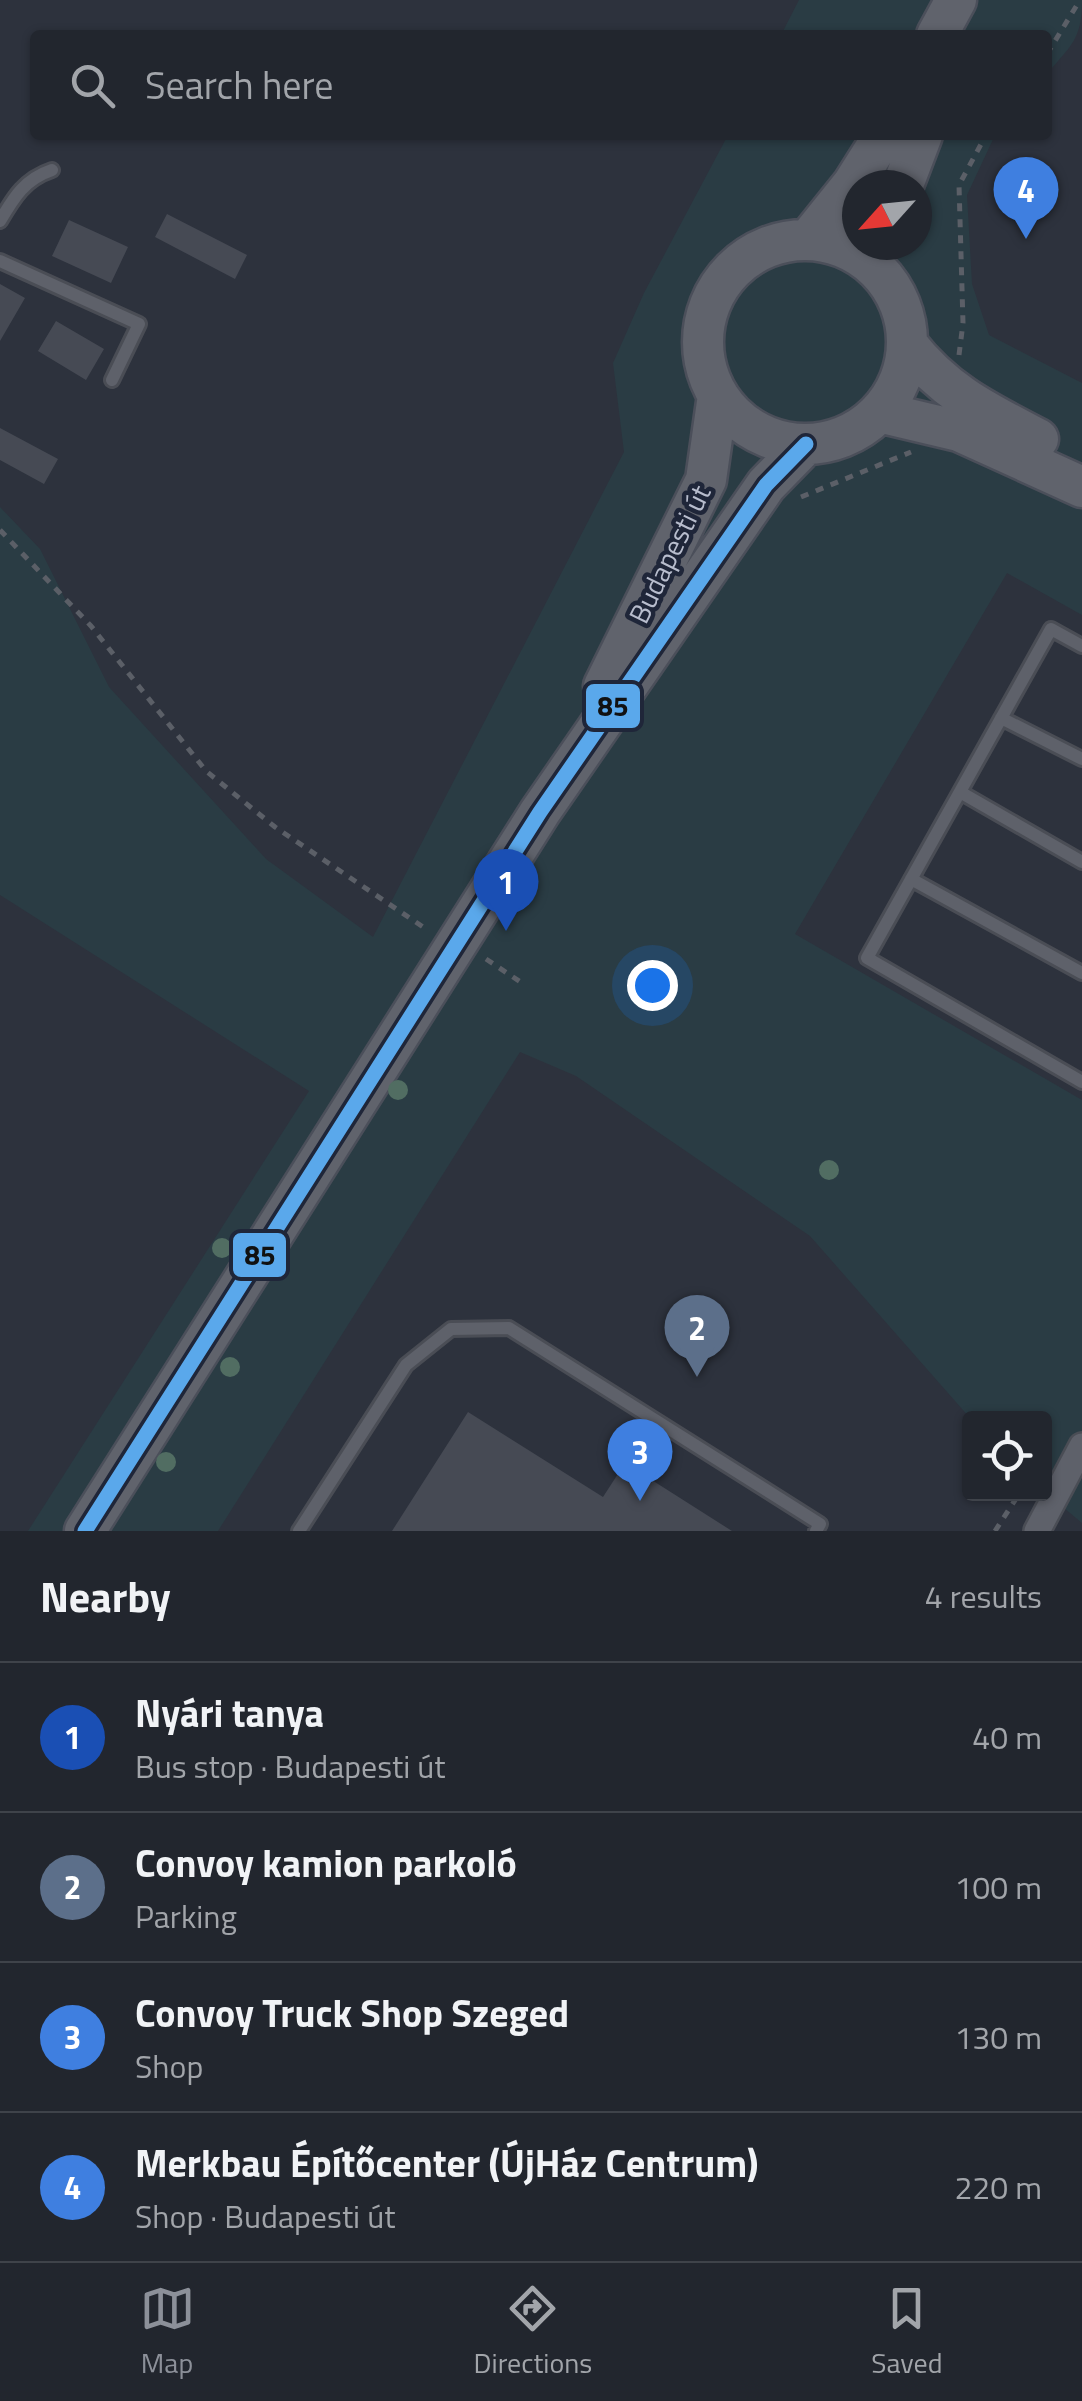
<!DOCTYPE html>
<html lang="en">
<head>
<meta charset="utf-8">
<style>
  body { margin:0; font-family:"Titillium Web",sans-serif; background:#2e323a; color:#f1f3f6 }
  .controls { position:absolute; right:30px; bottom:30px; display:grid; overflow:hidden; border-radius:10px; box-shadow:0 2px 8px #0004 }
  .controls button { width:90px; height:90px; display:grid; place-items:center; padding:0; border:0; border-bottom:2px solid #3f434a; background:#22262e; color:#f1f3f6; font:50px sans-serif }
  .compass { position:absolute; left:842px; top:170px; width:90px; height:90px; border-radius:50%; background:#22262e; box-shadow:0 2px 8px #0004; rotate:243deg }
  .you { position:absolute; left:652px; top:985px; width:35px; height:35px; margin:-25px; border:8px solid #fff; border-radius:50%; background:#1a73e8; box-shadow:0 0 0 15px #1a73e833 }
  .badge { display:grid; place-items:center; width:65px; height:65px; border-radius:50%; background:#8c9099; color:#fff; font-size:32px; font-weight:700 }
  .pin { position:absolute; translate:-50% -82px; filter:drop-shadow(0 2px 5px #0008) }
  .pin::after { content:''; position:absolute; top:52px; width:35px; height:30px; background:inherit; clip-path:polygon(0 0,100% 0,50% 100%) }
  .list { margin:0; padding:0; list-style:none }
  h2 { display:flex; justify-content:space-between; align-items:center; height:130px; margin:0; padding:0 40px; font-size:42px }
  h2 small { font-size:32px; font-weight:400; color:#a2a5aa }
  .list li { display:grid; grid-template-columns:65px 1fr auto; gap:30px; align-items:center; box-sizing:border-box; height:150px; padding:0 40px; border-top:2px solid #3f434a }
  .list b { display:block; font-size:38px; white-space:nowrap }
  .list p { margin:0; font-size:32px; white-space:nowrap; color:#a2a5aa }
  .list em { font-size:32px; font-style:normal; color:#a2a5aa }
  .icon { flex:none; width:55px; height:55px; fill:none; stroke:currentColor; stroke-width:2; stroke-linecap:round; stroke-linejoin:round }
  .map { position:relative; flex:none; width:1082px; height:1531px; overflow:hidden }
  .search { position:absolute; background:#22262e; box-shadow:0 2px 8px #0004; left:30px; right:30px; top:30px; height:110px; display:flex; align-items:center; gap:25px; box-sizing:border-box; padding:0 35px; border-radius:10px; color:#a2a5aa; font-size:38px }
  .sheet { height:730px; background:#22262e }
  nav { display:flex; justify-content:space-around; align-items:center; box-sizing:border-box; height:140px; border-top:2px solid #3f434a; background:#22262e; font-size:28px; color:#a2a5aa }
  nav a { display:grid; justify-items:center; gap:5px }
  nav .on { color:#8c9099 }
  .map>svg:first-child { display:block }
  .green { fill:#2a3c44; fill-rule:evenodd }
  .building { fill:#464a54 }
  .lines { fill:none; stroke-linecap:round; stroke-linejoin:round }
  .service-casing { stroke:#4a4d55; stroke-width:18 }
  .minor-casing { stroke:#4a4d55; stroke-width:30 }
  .primary-casing { stroke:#4b4f5a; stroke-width:45 }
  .path { stroke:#5b5f67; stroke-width:5; stroke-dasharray:8 8; stroke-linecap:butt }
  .service { stroke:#5e616a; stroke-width:12 }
  .minor { stroke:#5e616a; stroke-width:25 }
  .primary { stroke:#60636c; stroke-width:40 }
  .bus-1-casing { stroke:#1f2639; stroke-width:22 }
  .bus-1 { stroke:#5aa8eb; stroke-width:15 }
  .tree { fill:#516d62 }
  .labels { text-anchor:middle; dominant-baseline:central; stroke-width:9; stroke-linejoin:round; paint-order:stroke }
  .street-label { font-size:28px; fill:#b8bdcd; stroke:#1f2639 }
  .line-badge { stroke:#1f2639; stroke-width:4 }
  .pale-badge-label { font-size:28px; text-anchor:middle; font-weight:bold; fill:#111 }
</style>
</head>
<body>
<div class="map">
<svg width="1082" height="1531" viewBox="0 0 1082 1531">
  <rect width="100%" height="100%" fill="#2d323d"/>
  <path class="green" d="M799 0H1082C1082 40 1071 45 1047 74V35H781Z
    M728 135H995L967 195 972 284 989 335 1082 383V615L1007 573 795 934 1082 1100V1523L1045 1492 1044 1418H970L810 1236 576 1076 520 1052 218 1531H28L309 1091 0 895V507L40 549 109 687 266 859 373 937 624 452 613 363 644 293ZM857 185H917V245H857Z"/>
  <path class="building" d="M167 214 247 255 235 279 155 237Z
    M69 220 128 247 111 283 52 256Z
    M0 284 25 298 0 341Z
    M56 321 104 349 86 380 38 351Z
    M0 428 58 459 44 484 0 460Z
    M468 1412 603 1497 625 1463 732 1531H392Z"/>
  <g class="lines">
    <g class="service-casing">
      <path id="service" d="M0 221C14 197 25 179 52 170
        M0 261 139 324 112 380
        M1082 646 1051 629 867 958 1082 1082
        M1001 718 1082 759
        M960 792 1082 862
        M911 879 1082 973
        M299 1531 406 1365 451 1329 509 1328 820 1524 816 1531"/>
    </g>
    <g class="minor-casing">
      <path id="minor" d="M1037 1531 1082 1446"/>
    </g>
    <g class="primary-casing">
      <path id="primary" d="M937 35 956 0
        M903 185 922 135
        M808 240 853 184 884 135
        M703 342a102 102 0 1 1 204 0a102 102 0 1 1-204 0Z
        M907 344C944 392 986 412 1038 439
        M879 412 959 431 1082 487
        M604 686 706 480 718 395
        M85 1531 540 812 766 485 806 444"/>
    </g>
    <path class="path" d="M1047 54 1080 0
      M959 355 963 323 959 185 986 135
      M801 497 911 452
      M0 530 91 626 206 771 275 827 429 931
      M486 959 525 985
      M1044 1454 1051 1444
      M995 1531 1019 1494"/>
    <use href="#service" class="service"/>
    <use href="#minor" class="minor"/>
    <use href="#primary" class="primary"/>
    <g class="bus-1-casing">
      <path id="bus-1" d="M85 1531 540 812 766 485 806 444"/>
    </g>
    <use href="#bus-1" class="bus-1"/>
  </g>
  <g class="tree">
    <circle cx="398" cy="1090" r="10"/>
    <circle cx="829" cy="1170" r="10"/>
    <circle cx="222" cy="1248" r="10"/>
    <circle cx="230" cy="1367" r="10"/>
    <circle cx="166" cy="1462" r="10"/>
  </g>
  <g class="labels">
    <g class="street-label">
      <text transform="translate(669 554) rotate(-64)">Budapesti út</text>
    </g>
  </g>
  <g class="line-badge">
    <rect x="584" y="682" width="58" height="48" rx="10" fill="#5aa8eb"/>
    <rect x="231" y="1231" width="57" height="48" rx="10" fill="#5aa8eb"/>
  </g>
  <g class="pale-badge-label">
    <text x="613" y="716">85</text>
    <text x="260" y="1265">85</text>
  </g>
</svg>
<div class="controls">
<button><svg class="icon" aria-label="locate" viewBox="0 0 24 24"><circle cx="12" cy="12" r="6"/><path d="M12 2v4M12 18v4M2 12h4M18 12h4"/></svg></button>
</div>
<svg class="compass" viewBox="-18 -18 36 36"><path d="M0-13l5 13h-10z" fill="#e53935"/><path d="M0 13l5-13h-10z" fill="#a2a5aa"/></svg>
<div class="you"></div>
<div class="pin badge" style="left:506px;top:931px;background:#1a4fb4">1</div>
<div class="pin badge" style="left:697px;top:1377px;background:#5c6f8a">2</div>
<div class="pin badge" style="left:640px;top:1501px;background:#3f7fe0">3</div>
<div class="pin badge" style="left:1026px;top:239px;background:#3f7fe0">4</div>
<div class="search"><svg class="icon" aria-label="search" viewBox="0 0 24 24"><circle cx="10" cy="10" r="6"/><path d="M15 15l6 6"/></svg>Search here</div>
</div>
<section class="sheet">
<h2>Nearby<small>4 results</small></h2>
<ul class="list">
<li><span class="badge" style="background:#1a4fb4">1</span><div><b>Nyári tanya</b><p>Bus stop · Budapesti út</p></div><em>40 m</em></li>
<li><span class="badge" style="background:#5c6f8a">2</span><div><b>Convoy kamion parkoló</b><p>Parking</p></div><em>100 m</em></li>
<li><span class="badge" style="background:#3f7fe0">3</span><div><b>Convoy Truck Shop Szeged</b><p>Shop</p></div><em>130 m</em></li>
<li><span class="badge" style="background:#3f7fe0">4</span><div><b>Merkbau Építőcenter (ÚjHáz Centrum)</b><p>Shop · Budapesti út</p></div><em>220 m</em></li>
</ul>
</section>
<nav>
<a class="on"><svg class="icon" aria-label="map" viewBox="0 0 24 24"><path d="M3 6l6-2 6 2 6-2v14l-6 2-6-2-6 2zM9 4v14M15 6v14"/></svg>Map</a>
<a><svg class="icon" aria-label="directions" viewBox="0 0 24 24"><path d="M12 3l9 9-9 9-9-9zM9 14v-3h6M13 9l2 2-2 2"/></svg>Directions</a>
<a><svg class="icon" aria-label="saved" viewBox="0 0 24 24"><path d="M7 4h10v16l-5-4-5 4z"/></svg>Saved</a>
</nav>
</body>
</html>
